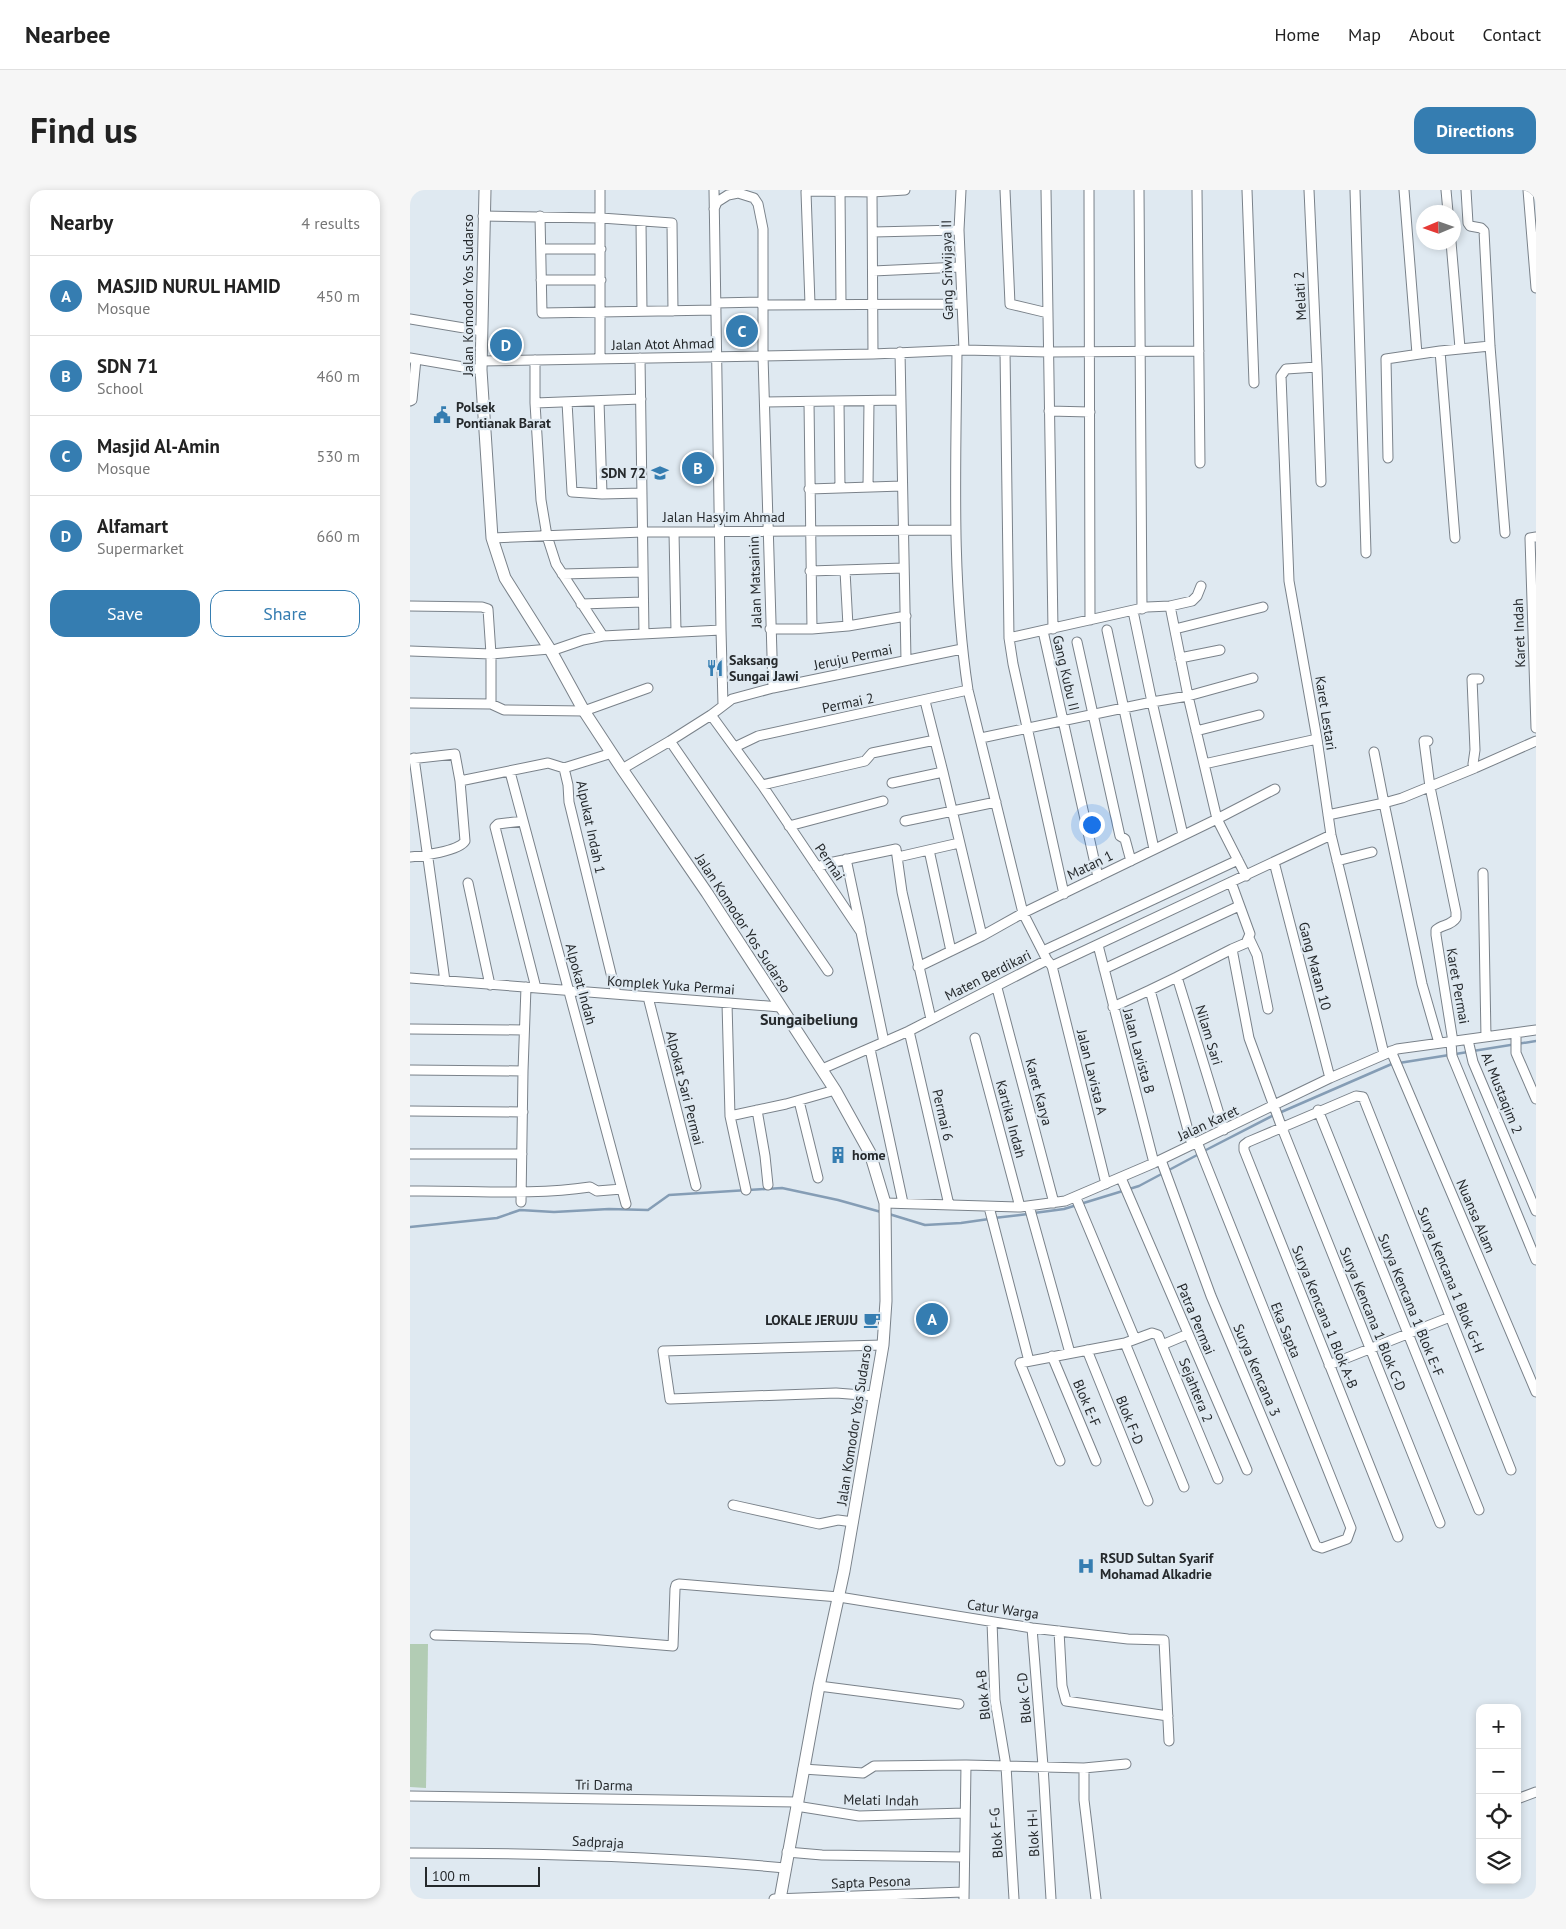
<!DOCTYPE html>
<html lang="en">
<head>
<meta charset="utf-8">
<style>
  body { margin:0; font-family:"PT Sans",sans-serif; background:#f6f6f6; color:#222 }
  .controls { position:absolute; right:15px; bottom:15px; display:grid; overflow:hidden; border-radius:10px; box-shadow:0 2px 8px #0003 }
  .controls button { width:45px; height:45px; display:grid; place-items:center; padding:0; border:0; border-bottom:1px solid #e0e0e0; background:#fff; color:#222; font:25px sans-serif }
  .compass { position:absolute; left:1006px; top:15px; width:45px; height:45px; border-radius:50%; background:#fff; box-shadow:0 2px 8px #0003; rotate:268deg }
  .scale { position:absolute; left:15px; bottom:12px; width:115px; box-sizing:border-box; padding-left:5px; border:2px solid #25292c; border-top:0; font-size:14px; line-height:18px; white-space:nowrap; color:#25292c; -webkit-text-stroke:4px #dfe9f1; paint-order:stroke }
  .you { position:absolute; left:681px; top:634px; width:18px; height:18px; margin:-12px; border:4px solid #fff; border-radius:50%; background:#1a73e8; box-shadow:0 0 0 8px #1a73e833 }
  .badge { display:grid; place-items:center; width:32px; height:32px; border-radius:50%; background:#357db1; color:#fff; font-size:16px; font-weight:700 }
  .pin { position:absolute; translate:-50% -50%; border:2px solid #fff; box-shadow:0 1px 5px #0006 }
  .list { margin:0; padding:0; list-style:none }
  h2 { display:flex; justify-content:space-between; align-items:center; height:65px; margin:0; padding:0 20px; font-size:21px }
  h2 small { font-size:16px; font-weight:400; color:#767676 }
  .list li { display:grid; grid-template-columns:32px 1fr auto; gap:15px; align-items:center; box-sizing:border-box; height:80px; padding:0 20px; border-top:1px solid #e0e0e0 }
  .list b { display:block; font-size:19px; white-space:nowrap }
  .list p { margin:0; font-size:16px; white-space:nowrap; color:#767676 }
  .list em { font-size:16px; font-style:normal; color:#767676 }
  .actions { display:flex; gap:10px; padding:15px 20px }
  .actions a { flex:1; padding:11px 0; border:1px solid #357db1; border-radius:15px; text-align:center; font-size:18px; color:#357db1 }
  .actions .main { background:#357db1; color:#fff }
  .icon { flex:none; width:28px; height:28px; fill:none; stroke:currentColor; stroke-width:2; stroke-linecap:round; stroke-linejoin:round }
  .map { position:relative; flex:none; width:1126px; height:1709px; overflow:hidden; border-radius:15px }
  header { display:flex; align-items:center; gap:30px; box-sizing:border-box; height:70px; padding:0 25px; background:#fff; border-bottom:1px solid #e0e0e0 }
  header strong { font-size:24px }
  nav { display:flex; gap:28px; margin-inline-start:auto; font-size:18px }
  .intro { display:flex; align-items:center; justify-content:space-between; box-sizing:border-box; height:120px; padding:0 30px }
  h1 { margin:0; font-size:35px }
  .button { padding:12px 22px; border-radius:15px; background:#357db1; color:#fff; font-size:18px; font-weight:700 }
  main { display:flex; gap:30px; padding:0 30px }
  aside { flex:1; background:#fff; border-radius:15px; box-shadow:0 2px 8px #0003 }
  .map>svg:first-child { display:block }
  .green { fill:#b2ccb4 }
  .lines { fill:none; stroke-linecap:round; stroke-linejoin:round }
  .stream { stroke:#859db5; stroke-width:2.5 }
  .minor-casing { stroke:#7a828a; stroke-width:11 }
  .tertiary-casing { stroke:#7a828a; stroke-width:13 }
  .minor { stroke:#fff; stroke-width:9 }
  .tertiary { stroke:#fff; stroke-width:11 }
  .labels { text-anchor:middle; dominant-baseline:central; stroke-width:4.5; stroke-linejoin:round; paint-order:stroke }
  .street-label { font-size:14px; fill:#25292c; stroke:#dfe9f1 }
  .poi-label { font-size:14px; font-weight:bold; fill:#25292c; stroke:#dfe9f1; text-anchor:start }
  .quarter-label { font-size:16px; font-weight:bold; fill:#25292c; stroke:#dfe9f1 }
</style>
</head>
<body>
<header>
<strong>Nearbee</strong>
<nav><a>Home</a><a>Map</a><a>About</a><a>Contact</a></nav>
</header>
<div class="intro"><h1>Find us</h1><a class="button">Directions</a></div>
<main>
<aside>
<h2>Nearby<small>4 results</small></h2>
<ul class="list">
<li><span class="badge">A</span><div><b>MASJID NURUL HAMID</b><p>Mosque</p></div><em>450 m</em></li>
<li><span class="badge">B</span><div><b>SDN 71</b><p>School</p></div><em>460 m</em></li>
<li><span class="badge">C</span><div><b>Masjid Al-Amin</b><p>Mosque</p></div><em>530 m</em></li>
<li><span class="badge">D</span><div><b>Alfamart</b><p>Supermarket</p></div><em>660 m</em></li>
</ul>
<div class="actions"><a class="main">Save</a><a>Share</a></div>
</aside>
<div class="map">
<svg width="1126" height="1709" viewBox="0 0 1126 1709">
  <rect width="100%" height="100%" fill="#dfe9f1"/>
  <path class="green" d="M0 1454H18L16 1598 0 1597Z"/>
  <g class="lines">
    <path class="stream" d="M1063 861 1126 851
      M989 873 1058 862
      M869 923 984 873
      M794 961 864 925
      M624 1023 654 1019 729 996 789 964
      M479 1024 515 1035 551 1033 579 1029
      M584 1028 618 1024
      M0 1037 87 1028 110 1020 144 1022 199 1019 238 1020 259 1005 372 998 428 1010 471 1022"/>
    <g class="minor-casing">
      <path id="minor" d="M190 0V169
        M304 0 311 440 313 515
        M551 0 549 40 554 160
        M595 0 600 114 638 123
        M636 0 643 439
        M679 0 680 430
        M729 0 732 419
        M787 0 790 273
        M837 0 844 193
        M899 0 907 177 876 179 871 186 879 391 907 549 921 645 974 864
        M945 0 956 363
        M994 0 1007 164
        M1036 0 1038 22
        M1056 0 1058 33 1060 36 1071 38 1074 41 1080 156 1095 343
        M1118 0 1126 98
        M430 1 431 114
        M462 2 463 164
        M304 19 307 12 318 5 328 3 344 8 348 14 353 39V166L363 498
        M73 26 191 28 262 33 263 121
        M130 26 132 123 306 120
        M231 32 232 121
        M463 42 549 40
        M1041 52 1050 158
        M131 59H191
        M463 81 550 77
        M131 90H191
        M306 113 352 112
        M400 114 396 2 400 1 462 2 495 0
        M352 115 551 114
        M0 129 72 141
        M547 160C546 273 541 388 558 500L613 723 637 770
        M595 161 599 448 603 474 654 704
        M1030 161 1045 348
        M490 162 496 470
        M0 168 71 180
        M230 168 234 444
        M125 170V213L131 310 137 346 146 374 193 446
        M72 171 463 164 554 160 638 162 789 161
        M907 177 911 292
        M0 211 2 210 6 169
        M189 211 192 304
        M157 212 162 302 192 304 232 303
        M355 212 491 210
        M399 212 402 439
        M429 212 430 298
        M125 213 231 209
        M639 221 680 222
        M978 268 976 169 1030 161 1080 156
        M458 297 459 211
        M399 299 492 296
        M264 342 266 442
        M1126 347 1120 348 1126 538
        M82 348 233 342 546 340
        M400 381 494 378
        M435 381 438 436
        M152 384 233 382
        M171 414 233 412
        M0 416 72 417 78 419 81 464V514
        M760 416 778 506 807 629 836 686
        M723 421 742 512 773 645
        M360 439H402L438 436 496 426
        M765 439 853 417
        M697 440 744 659
        M633 441 688 687
        M599 448 737 417 760 416 782 411 787 406 791 396
        M667 452 710 646 715 649 721 671
        M0 461 81 464 140 459
        M141 461 173 450 193 446 311 440
        M770 468 810 460
        M515 511 533 582 572 746
        M0 513 81 514 94 520 174 521 238 498
        M301 525 352 595 451 742 474 852
        M786 541 849 525
        M571 548 742 512 778 506 843 488
        M260 551 418 781
        M1018 551H1014L1020 597 1046 722V728C1041 736 1032 734 1026 740V745L1043 852
        M325 557 348 546 558 500
        M4 568 35 791
        M0 569 45 564 50 591 55 651C49 661 12 666 0 667
        M794 574 907 549
        M154 578 202 563
        M1065 578 1126 551
        M212 579 260 551 301 525 322 509 363 498 552 459
        M100 582 216 1014
        M50 591 138 573 154 578 158 595 159 612 206 804
        M482 593 533 582
        M352 595 455 571 462 563 525 550
        M918 625 974 613 964 562
        M113 631 88 634 85 637 126 798
        M495 631 586 612
        M379 636 473 611
        M519 660 541 761
        M488 667 549 653
        M436 669 451 740
        M927 671 962 662
        M864 672 920 888
        M407 677 419 673 486 659 492 702 521 829
        M1073 683 1076 847
        M821 692 840 744 836 753 822 759 839 848 872 938 1030 1333
        M58 693 80 795
        M839 748 847 765 858 819
        M688 755 744 973
        M633 761 828 670
        M642 776 696 994
        M508 777 572 746 613 723 807 629 865 599
        M694 779 829 716
        M767 787 822 759
        M0 788 370 817
        M587 798 644 1013
        M740 800 767 787 814 940
        M238 807 286 996
        M317 813 320 926 336 1000
        M703 817 740 800 782 955
        M0 839 114 840
        M499 841 539 1015
        M1106 843V863L1126 909
        M565 848 610 1017
        M1058 850 1063 872 1126 1021
        M1041 852 1042 866 1126 1070
        M1029 853 1012 794 974 613 992 608 1065 578 1063 574 1065 560 1062 489H1069
        M460 859 493 1013
        M981 861 1126 1202
        M412 879 499 841 637 770 642 776 921 645
        M0 880 113 881
        M389 911 408 988
        M347 920 355 966 358 995
        M908 920 1069 1320
        M0 921 113 922
        M320 926 376 914 425 900
        M0 964H112
        M751 970 801 1106 906 1356 912 1358 937 1349 941 1338 787 952
        M711 988 837 1280
        M0 1001C60 1000 121 1006 180 997L187 1001 212 999
        M666 1008 725 1149
        M111 1012 113 881 116 797
        M475 1013 610 1017 655 1011 744 973 920 888 987 859 1126 840
        M619 1016 660 1163
        M579 1017 619 1171
        M752 1155 778 1144
        M677 1160 738 1311
        M642 1166 686 1271
        M919 1175 1040 1127
        M465 1206 426 1203 260 1209 253 1161 473 1155
        M650 1271 610 1173 715 1153
        M774 1297 715 1153 742 1143 748 1145 752 1155 808 1289
        M323 1315 409 1334 428 1330 443 1332
        M988 1347 834 960V955L838 952 946 906 953 907 1101 1280
        M582 1432 585 1510 596 1576 604 1709
        M622 1438 633 1576 641 1709
        M649 1441 652 1496 656 1511 758 1526
        M25 1445 179 1449 263 1456 265 1399 266 1395 269 1394 429 1407 622 1438 718 1449 754 1450 759 1551
        M409 1496 549 1514
        M674 1578V1610L686 1709
        M393 1579 453 1583 464 1576 556 1575
        M0 1606 387 1612
        M1107 1609 1126 1602
        M386 1616 449 1626 555 1623
        M377 1662 412 1665 554 1667
        M0 1663C125 1663 250 1666 375 1678
        M364 1709 553 1702
        M554 1709 556 1575 674 1578 716 1574"/>
    </g>
    <g class="tertiary-casing">
      <path id="tertiary" d="M75 0 71 180 82 348 95 388 141 461 174 521 212 579 297 703 425 900 460 963 475 1013 476 1111 473 1155 467 1190 434 1381 409 1496 370 1709"/>
    </g>
    <use href="#minor" class="minor"/>
    <use href="#tertiary" class="tertiary"/>
  </g>
  <defs>
    <g id="civic-bare" transform="scale(1.35)"><path d="M-.6-6.5H3V-4.5H.6V-3L4-1V1h2V6H-6V1h2V-1L-.6-3ZM-1.2 2.5V6h2.4V2.5Z" fill="#357db1" stroke="#dfe9f1" stroke-width="2.5" paint-order="stroke"/></g>
    <g id="school-bare" transform="scale(1.35)"><path d="M0-5L7-2L0 1L-7-2ZM-4 1L0 2.5L4 1V4Q0 6-4 4Z" fill="#357db1" stroke="#dfe9f1" stroke-width="2.5" paint-order="stroke"/></g>
    <g id="restaurant-bare" transform="scale(1.35)"><path d="M-5-6h1v4h1v-4h1v4h1v-4h1v5L-1.5 .5V6h-2V.5L-5-1ZM5-6V6H3V1.5H1.5Q1.5-4 5-6Z" fill="#357db1" stroke="#dfe9f1" stroke-width="2.5" paint-order="stroke"/></g>
    <g id="building-bare" transform="scale(1.35)"><path d="M-4-6H4V6H1V3H-1V6H-4ZM-2.5-4.3h1.7v1.8h-1.7ZM.8-4.3h1.7v1.8H.8ZM-2.5-1h1.7V.8h-1.7ZM.8-1h1.7V.8H.8Z" fill="#357db1" stroke="#dfe9f1" stroke-width="2.5" paint-order="stroke"/></g>
    <g id="cafe-bare" transform="scale(1.35)"><path d="M-5.5-4.5H6V0H3Q3 3.5 0 3.5H-2.5Q-5.5 3.5-5.5 0ZM3-3.2v2h1.7v-2ZM-6 4.5H4V6H-6Z" fill="#357db1" stroke="#dfe9f1" stroke-width="2.5" paint-order="stroke"/></g>
    <g id="hospital-bare" transform="scale(1.35)"><path d="M-5-5h3v3.5h4V-5h3V5h-3V1.5h-4V5h-3Z" fill="#357db1" stroke="#dfe9f1" stroke-width="2.5" paint-order="stroke"/></g>
  </defs>
  <g fill-rule="evenodd">
    <use href="#civic-bare" x="32" y="225"/>
    <use href="#school-bare" x="250" y="283"/>
    <use href="#restaurant-bare" x="305" y="478"/>
    <use href="#building-bare" x="428" y="965"/>
    <use href="#cafe-bare" x="462" y="1130"/>
    <use href="#hospital-bare" x="676" y="1376"/>
  </g>
  <g class="labels">
    <g class="street-label">
      <text transform="translate(537 80) rotate(-91)">Gang Sriwijaya II</text>
      <text transform="translate(58 105) rotate(-90)">Jalan Komodor Yos Sudarso</text>
      <text transform="translate(890 106) rotate(-93)">Melati 2</text>
      <text transform="translate(253 154) rotate(-1)">Jalan Atot Ahmad</text>
      <text x="314" y="327">Jalan Hasyim Ahmad</text>
      <text transform="translate(345 392) rotate(-92)">Jalan Matsainin</text>
      <text transform="translate(1109 443) rotate(-92)">Karet Indah</text>
      <text transform="translate(443 467) rotate(-12)">Jeruju Permai</text>
      <text transform="translate(656 483) rotate(77)">Gang Kubu II</text>
      <text transform="translate(438 513) rotate(-12)">Permai 2</text>
      <text transform="translate(916 523) rotate(81)">Karet Lestari</text>
      <text transform="translate(181 637) rotate(78)">Alpukat Indah 1</text>
      <text transform="translate(420 672) rotate(56)">Permai</text>
      <text transform="translate(680 675) rotate(-26)">Matan 1</text>
      <text transform="translate(333 733) rotate(57)">Jalan Komodor Yos Sudarso</text>
      <text transform="translate(905 776) rotate(75)">Gang Matan 10</text>
      <text transform="translate(578 785) rotate(-27)">Maten Berdikari</text>
      <text transform="translate(171 794) rotate(75)">Alpokat Indah</text>
      <text transform="translate(261 795) rotate(4)">Komplek Yuka Permai</text>
      <text transform="translate(1048 796) rotate(80)">Karet Permai</text>
      <text transform="translate(799 845) rotate(73)">Nilam Sari</text>
      <text transform="translate(729 861) rotate(75)">Jalan Lavista B</text>
      <text transform="translate(682 882) rotate(76)">Jalan Lavista A</text>
      <text transform="translate(275 898) rotate(76)">Alpokat Sari Permai</text>
      <text transform="translate(629 902) rotate(75)">Karet Karya</text>
      <text transform="translate(1092 903) rotate(68)">Al Mustaqim 2</text>
      <text transform="translate(533 925) rotate(77)">Permai 6</text>
      <text transform="translate(601 929) rotate(75)">Kartika Indah</text>
      <text transform="translate(798 933) rotate(-25)">Jalan Karet</text>
      <text transform="translate(1066 1026) rotate(67)">Nuansa Alam</text>
      <text transform="translate(1041 1090) rotate(68)">Surya Kencana 1 Blok G-H</text>
      <text transform="translate(1001 1115) rotate(68)">Surya Kencana 1 Blok E-F</text>
      <text transform="translate(915 1127) rotate(68)">Surya Kencana 1 Blok A-B</text>
      <text transform="translate(786 1129) rotate(67)">Patra Permai</text>
      <text transform="translate(963 1129) rotate(68)">Surya Kencana 1 Blok C-D</text>
      <text transform="translate(876 1140) rotate(68)">Eka Sapta</text>
      <text transform="translate(847 1180) rotate(67)">Surya Kencana 3</text>
      <text transform="translate(786 1200) rotate(68)">Sejahtera 2</text>
      <text transform="translate(677 1213) rotate(67)">Blok E-F</text>
      <text transform="translate(720 1230) rotate(68)">Blok F-D</text>
      <text transform="translate(444 1235) rotate(-81)">Jalan Komodor Yos Sudarso</text>
      <text transform="translate(593 1419) rotate(8)">Catur Warga</text>
      <text transform="translate(573 1505) rotate(-95)">Blok A-B</text>
      <text transform="translate(614 1508) rotate(-95)">Blok C-D</text>
      <text transform="translate(194 1595) rotate(1)">Tri Darma</text>
      <text transform="translate(471 1610) rotate(1)">Melati Indah</text>
      <text transform="translate(586 1643) rotate(-94)">Blok F-G</text>
      <text transform="translate(623 1643) rotate(-93)">Blok H-I</text>
      <text transform="translate(188 1652) rotate(3)">Sadpraja</text>
      <text transform="translate(461 1692) rotate(-2)">Sapta Pesona</text>
    </g>
    <g class="poi-label">
      <text x="46" y="217">Polsek<tspan x="46" dy="16">Pontianak Barat</tspan></text>
      <text x="236" y="283" text-anchor="end">SDN 72</text>
      <text x="319" y="470">Saksang<tspan x="319" dy="16">Sungai Jawi</tspan></text>
      <text x="442" y="965">home</text>
      <text x="448" y="1130" text-anchor="end">LOKALE JERUJU</text>
      <text x="690" y="1368">RSUD Sultan Syarif<tspan x="690" dy="16">Mohamad Alkadrie</tspan></text>
    </g>
    <g class="quarter-label">
      <text x="399" y="829">Sungaibeliung</text>
    </g>
  </g>
</svg>
<div class="controls">
<button>+</button>
<button>−</button>
<button><svg class="icon" aria-label="locate" viewBox="0 0 24 24"><circle cx="12" cy="12" r="6"/><path d="M12 2v4M12 18v4M2 12h4M18 12h4"/></svg></button>
<button><svg class="icon" aria-label="layers" viewBox="0 0 24 24"><path d="M12 4l9 5-9 5-9-5zM3 14l9 5 9-5"/></svg></button>
</div>
<svg class="compass" viewBox="-18 -18 36 36"><path d="M0-13l5 13h-10z" fill="#e53935"/><path d="M0 13l5-13h-10z" fill="#767676"/></svg>
<div class="scale">100 m</div>
<div class="you"></div>
<div class="pin badge" style="left:522px;top:1129px">A</div>
<div class="pin badge" style="left:288px;top:278px">B</div>
<div class="pin badge" style="left:332px;top:141px">C</div>
<div class="pin badge" style="left:96px;top:155px">D</div>
</div>
</main>
</body>
</html>
